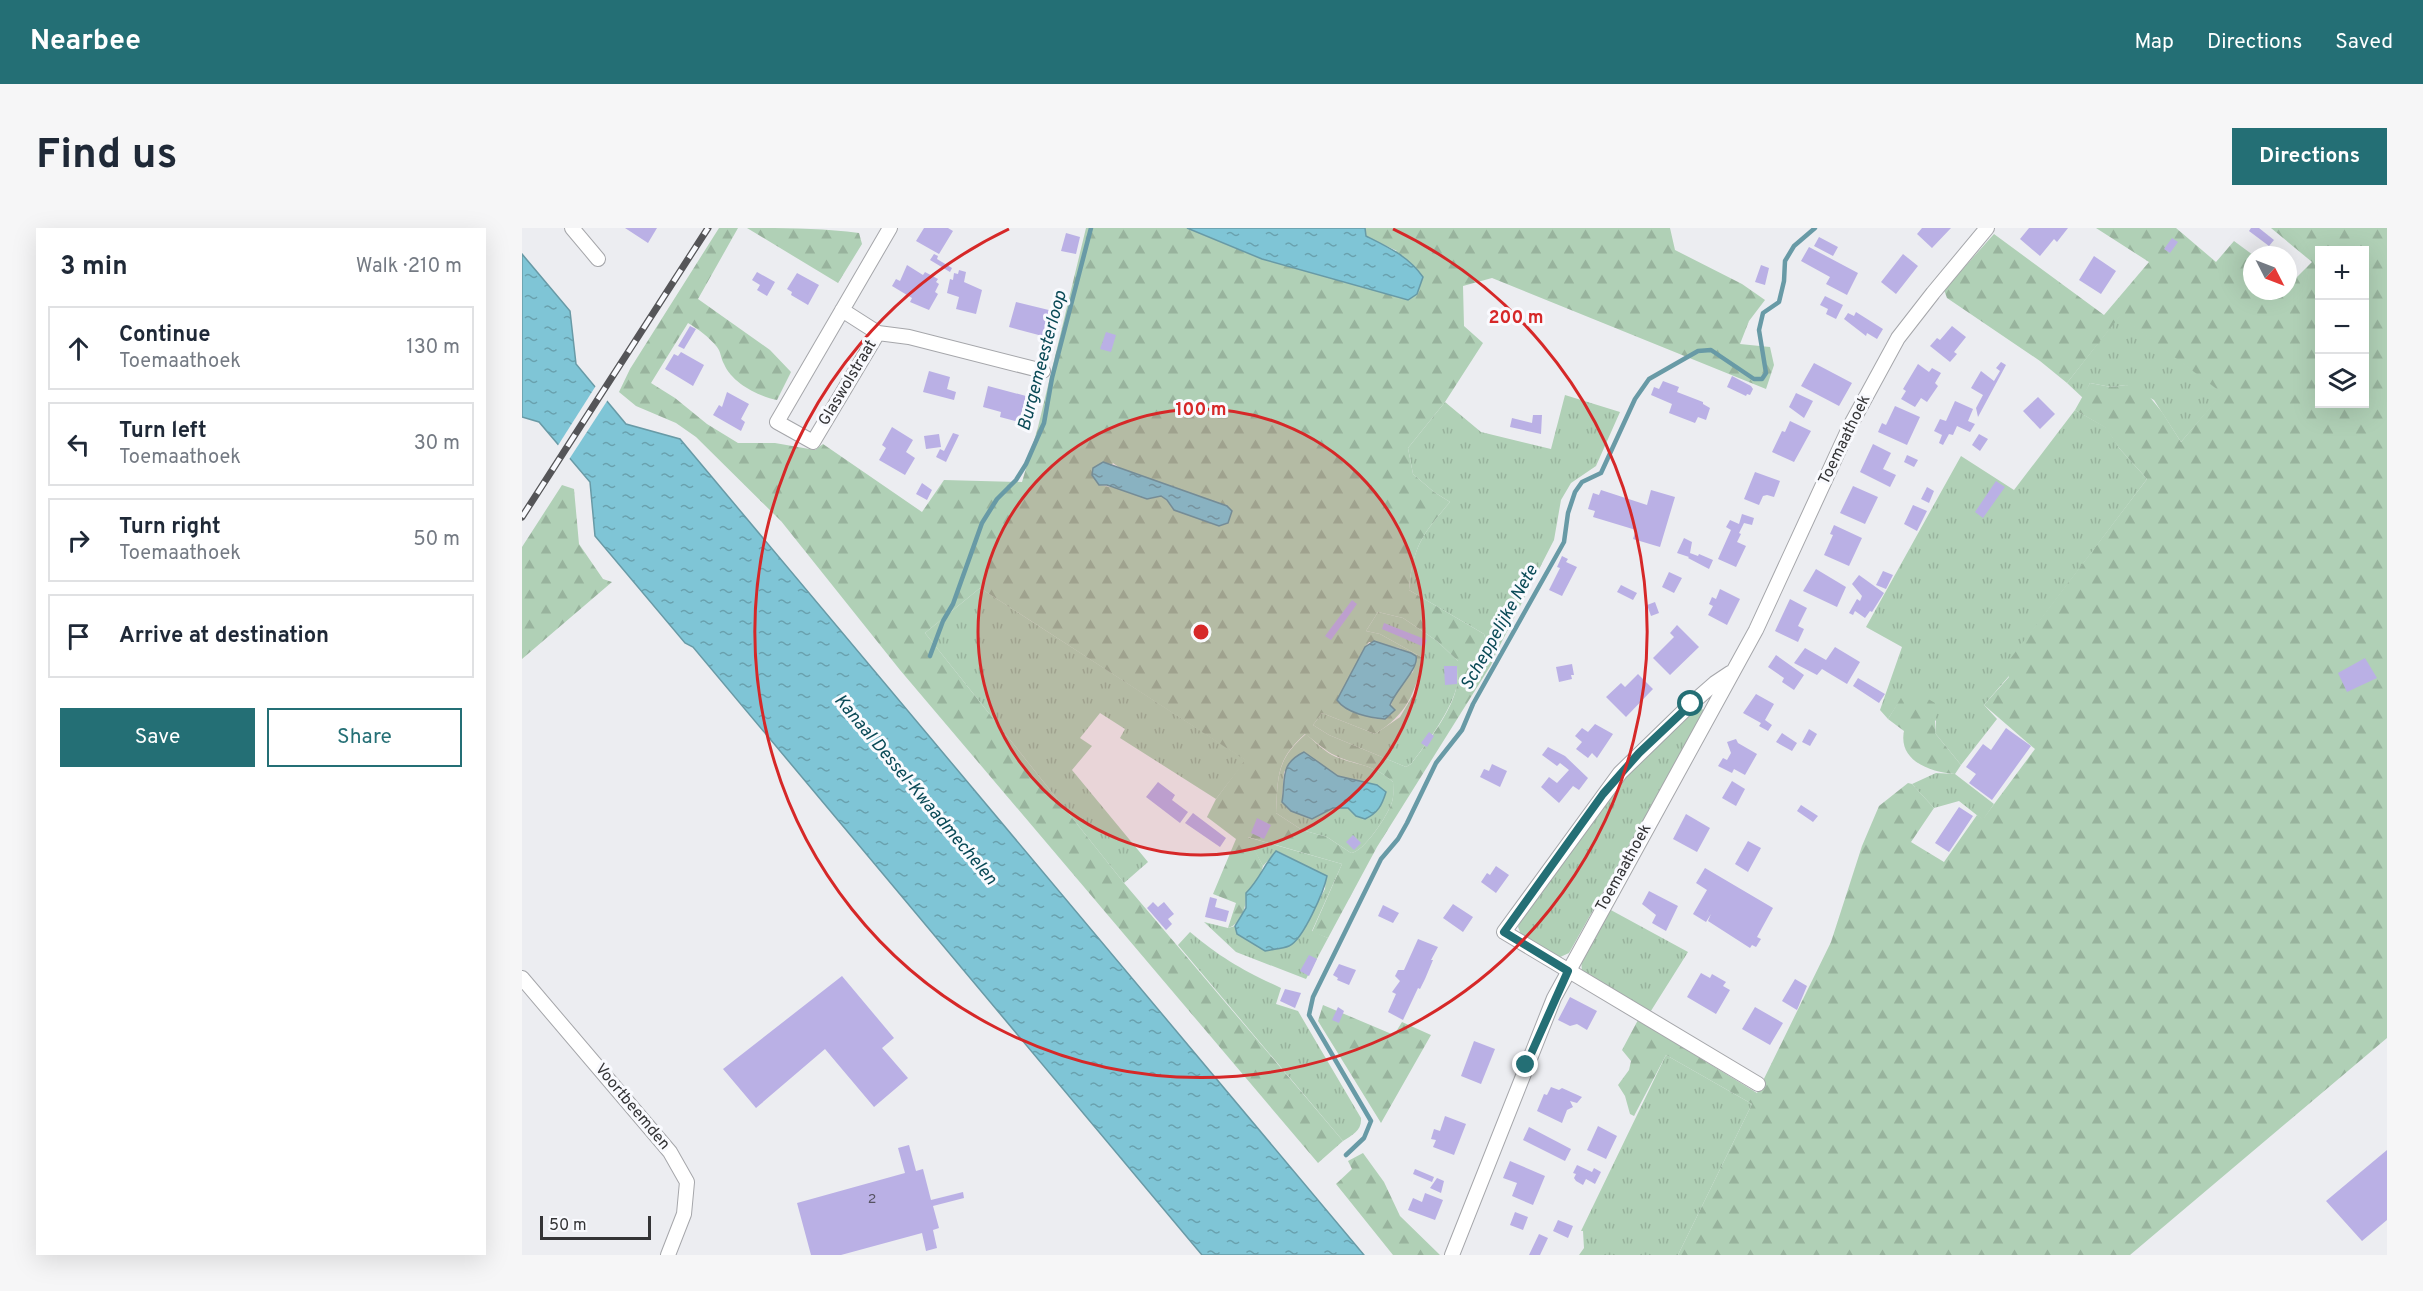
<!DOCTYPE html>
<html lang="en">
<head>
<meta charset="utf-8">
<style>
  body { margin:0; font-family:Overpass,sans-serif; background:#f6f6f7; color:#1f2937 }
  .controls { position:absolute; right:18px; top:18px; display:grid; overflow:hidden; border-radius:0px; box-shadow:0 6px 24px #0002 }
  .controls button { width:54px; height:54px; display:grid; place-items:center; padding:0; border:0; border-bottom:2px solid #e0e1e3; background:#fff; color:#1f2937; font:30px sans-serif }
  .compass { position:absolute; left:1721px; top:18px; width:54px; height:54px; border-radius:50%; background:#fff; box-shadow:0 6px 24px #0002; rotate:132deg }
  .scale { position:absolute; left:18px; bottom:15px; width:111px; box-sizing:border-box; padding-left:6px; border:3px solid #343436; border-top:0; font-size:16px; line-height:21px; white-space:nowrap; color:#343436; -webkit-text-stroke:4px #f9fafe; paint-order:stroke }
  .stop { position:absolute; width:18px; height:18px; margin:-14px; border:4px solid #246f75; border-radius:50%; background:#fff }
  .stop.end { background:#246f75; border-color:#fff; box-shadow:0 2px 6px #0008 }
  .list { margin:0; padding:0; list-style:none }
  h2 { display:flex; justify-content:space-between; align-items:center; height:78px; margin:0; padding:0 24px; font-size:26px }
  h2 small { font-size:20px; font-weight:400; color:#747a83 }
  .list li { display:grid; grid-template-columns:39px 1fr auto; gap:18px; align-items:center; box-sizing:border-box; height:84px; margin:0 12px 12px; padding:0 12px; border:2px solid #e0e1e3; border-radius:0px }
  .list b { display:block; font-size:22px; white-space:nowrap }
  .list p { margin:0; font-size:20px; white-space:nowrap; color:#747a83 }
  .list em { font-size:20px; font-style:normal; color:#747a83 }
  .actions { display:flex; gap:12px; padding:18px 24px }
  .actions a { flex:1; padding:14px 0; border:2px solid #246f75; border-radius:0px; text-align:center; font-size:21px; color:#246f75 }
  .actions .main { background:#246f75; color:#fff }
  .icon { flex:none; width:33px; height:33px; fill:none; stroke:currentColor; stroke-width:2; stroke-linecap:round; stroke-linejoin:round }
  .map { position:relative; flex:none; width:1865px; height:1027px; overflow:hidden; border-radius:0px }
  header { display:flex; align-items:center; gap:36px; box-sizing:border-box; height:84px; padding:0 30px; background:#246f75; color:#fff }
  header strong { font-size:28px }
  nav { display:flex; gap:33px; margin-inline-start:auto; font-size:21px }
  .intro { display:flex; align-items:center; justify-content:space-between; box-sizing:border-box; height:144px; padding:0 36px }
  h1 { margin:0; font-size:42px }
  .button { padding:15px 27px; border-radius:0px; background:#246f75; color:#fff; font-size:21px; font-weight:700 }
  main { display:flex; gap:36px; padding:0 36px }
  aside { flex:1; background:#fff; border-radius:0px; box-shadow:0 6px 24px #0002 }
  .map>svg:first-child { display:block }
  .grass { fill:url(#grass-tufts); fill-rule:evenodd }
  .forest { fill:url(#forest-firs); fill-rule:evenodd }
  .water { fill:url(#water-ripples); stroke:#689aa6; stroke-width:1.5 }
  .pier { fill:#ecedf1 }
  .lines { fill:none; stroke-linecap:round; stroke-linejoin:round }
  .stream { stroke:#689aa6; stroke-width:4.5 }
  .building { fill:#bab0e5 }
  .minor-casing { stroke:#a5a6aa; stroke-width:16 }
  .minor { stroke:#fff; stroke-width:14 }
  .rail-casing { stroke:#555558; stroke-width:7 }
  .rail { stroke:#f9fafe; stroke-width:4.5; stroke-dasharray:14; stroke-linecap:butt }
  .route { stroke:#246f75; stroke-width:8 }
  .ring { fill:none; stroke:#d62828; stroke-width:3 }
  .labels { text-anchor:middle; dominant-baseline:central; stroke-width:6; stroke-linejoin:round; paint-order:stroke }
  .number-label { font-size:14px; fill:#565362 }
  .street-label { font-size:16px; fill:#343436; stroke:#f9fafe }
  .water-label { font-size:18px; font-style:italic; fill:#0a4a57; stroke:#f9fafe }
  .centre { fill:#d62828; stroke:#f9fafe; stroke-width:3 }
  .ring-label { font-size:18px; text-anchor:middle; font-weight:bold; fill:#d62828; stroke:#f9fafe; stroke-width:6; stroke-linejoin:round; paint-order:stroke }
</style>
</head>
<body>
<header>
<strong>Nearbee</strong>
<nav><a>Map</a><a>Directions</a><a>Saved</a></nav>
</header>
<div class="intro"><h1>Find us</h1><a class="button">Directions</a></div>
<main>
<aside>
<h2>3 min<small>Walk · 210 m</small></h2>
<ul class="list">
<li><svg class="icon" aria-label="ahead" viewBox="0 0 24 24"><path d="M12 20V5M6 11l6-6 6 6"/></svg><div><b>Continue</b><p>Toemaathoek</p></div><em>130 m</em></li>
<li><svg class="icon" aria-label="left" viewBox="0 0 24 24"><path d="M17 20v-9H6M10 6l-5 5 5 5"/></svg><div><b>Turn left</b><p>Toemaathoek</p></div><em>30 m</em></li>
<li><svg class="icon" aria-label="right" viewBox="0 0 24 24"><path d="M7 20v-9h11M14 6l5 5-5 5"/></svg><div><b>Turn right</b><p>Toemaathoek</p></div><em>50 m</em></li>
<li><svg class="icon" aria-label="arrive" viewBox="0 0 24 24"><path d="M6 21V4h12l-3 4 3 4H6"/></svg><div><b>Arrive at destination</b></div></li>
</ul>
<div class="actions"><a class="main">Save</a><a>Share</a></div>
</aside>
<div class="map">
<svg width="1865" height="1027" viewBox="0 0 1865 1027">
  <defs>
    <pattern id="grass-tufts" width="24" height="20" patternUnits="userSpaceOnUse" patternTransform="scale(1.5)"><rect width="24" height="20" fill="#b0d0b6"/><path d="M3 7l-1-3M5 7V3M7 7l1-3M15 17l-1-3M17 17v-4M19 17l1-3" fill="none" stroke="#98b39d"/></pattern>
    <pattern id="forest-firs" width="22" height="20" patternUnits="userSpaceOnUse" patternTransform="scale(1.5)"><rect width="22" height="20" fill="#b0d0b6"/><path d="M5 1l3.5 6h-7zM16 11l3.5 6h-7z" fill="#98b39d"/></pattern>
    <pattern id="water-ripples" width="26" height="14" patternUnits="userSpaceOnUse" patternTransform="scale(1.5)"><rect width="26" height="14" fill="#7fc5d6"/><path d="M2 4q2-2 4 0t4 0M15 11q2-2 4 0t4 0" fill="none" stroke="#69a1ae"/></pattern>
  </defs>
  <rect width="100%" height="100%" fill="#ecedf1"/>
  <path class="grass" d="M1598 87 1701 165 1659 214 1632 172 1604 157 1589 159 1568 155 1561 170 1545 155Z
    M1043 167 1098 184 1074 238 1049 255 1039 272 1032 312 974 425 967 424 962 406 887 362C891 318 900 307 928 274L912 264 891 246 886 220 923 174 959 204 1029 221Z
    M1553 182 1585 200 1597 220 1625 251 1483 439 1487 448 1462 477 1475 491 1439 537 1413 505 1414 493 1383 465 1366 491 1358 482 1380 419 1344 399 1439 228 1492 262Z
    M458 360 724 532 694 571 598 510 603 501 578 485 558 510 570 518 550 542 626 634 602 655 403 405Z
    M856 384 881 390 915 413 936 433C936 441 936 449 935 457 930 482 904 516 889 536L884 539 807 507 791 497 800 485 853 506 878 489 894 462 901 430 858 406 844 403Z
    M1174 479 1182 482 1181 486 1047 725 1036 730 1000 709 996 699 1000 689 1102 549Z
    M784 506C792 513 801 522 810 527 833 538 849 534 871 554 871 560 872 568 870 574 866 587 842 624 829 625L805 609 780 602 754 585C756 548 754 532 784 506ZM782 525 816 548 855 557 834 588 826 580 760 574 762 544Z
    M1414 545 1433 546 1472 576 1461 592 1437 573 1412 580 1390 556Z
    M725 609 820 636 790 703 806 710 784 751 714 724 682 694 706 700 713 698 715 706 722 710 787 690 803 661 804 648 755 623 741 638Z
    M1087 681 1166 724 1127 786 1060 745 1059 729Z
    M668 704C699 730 722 743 759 760L754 776 776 783 839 890C840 903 830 907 821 913L656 717Z
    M1144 827 1230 876 1156 1027H1057L1062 1020 1061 1003H1059Z"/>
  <path class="forest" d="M197 0H216L176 71 248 122 269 144 255 172C236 168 210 155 202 136 199 131 199 124 195 119 187 109 176 101 166 95L129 155 153 170 185 196 216 215H253L293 222 301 216 400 284 422 252 500 254 516 199 564 0H665L740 31 875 23 844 8 843 0H1148L1153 22 1220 56 1243 72 1227 93 1218 116 1248 119 1252 137 1244 161 970 50 941 58 942 98 961 115 923 174 886 220 891 246 912 264 928 274C900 307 891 318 887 362L962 406 967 424 974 425 969 437 855 619 806 710 790 704 820 636 726 609 741 638 737 652 724 665C724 679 721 695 706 700L714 675 691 666 714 611 685 589 694 571 723 532 458 360 403 405 602 655 821 913 796 935 378 442 259 293 174 209 154 195 114 178 97 164 108 141ZM591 235 598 240 706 295 697 298 652 282 645 272 639 268 577 257ZM856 384 881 390 915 413 936 433C936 441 936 449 935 457 930 484 905 515 889 536L884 539 807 507 791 497 800 485 853 506C885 486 893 466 901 430L858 406 844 403ZM847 414 877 420 894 428 891 444C878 453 867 471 869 486L863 491 851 490 815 472 843 419ZM783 506C792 512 801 521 810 526 833 538 849 534 871 554 871 560 872 568 870 574 866 587 842 624 829 625L805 609 780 602 754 585C756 548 754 532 783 506Z
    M225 0C262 0 300 0 337 5L340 16 316 55Z
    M1574 0H1654L1694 34 1712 13 1731 27 1730 63H1766V54L1769 55 1790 34 1749 0H1865V810L1608 1027H1156L1230 876 1144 827 1112 888 1108 886 1103 868 1096 857 1107 842 1109 833 1100 822 1116 792 1235 865 1309 714 1340 618 1357 578 1386 555 1390 556 1412 580 1389 614 1422 634 1455 587 1461 591 1513 521 1462 477 1487 449 1482 439 1625 251 1597 220 1584 200 1553 182 1568 155 1589 159 1604 157 1622 162 1640 184 1659 214 1700 165 1598 88 1545 155 1518 133 1425 70 1422 62 1472 6 1582 87 1627 34ZM1798 22H1842V176H1798Z
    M40 257 52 261 57 316 81 351 90 354 0 431V319Z
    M1382 465H1396L1413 475V505L1439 537 1433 546C1408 544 1376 533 1382 503L1366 491Z
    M801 777 872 807 880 794 909 807 859 895 796 793Z
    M841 925 862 954 878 988 918 1027H871L814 956 830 941 826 933Z"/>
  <path class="water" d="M665 0H843L844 8C866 19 886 28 901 49L895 66 886 72 740 31Z
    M0 26 48 83 54 136 104 196 158 211 842 1027H680L171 419 163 415 73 308 68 254 17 194 0 189Z
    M581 234 705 278 710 283 706 295 697 298 652 282 645 272 639 268 625 271 585 257H577L570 247 571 240Z
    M852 413 889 425 894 428C897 441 874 461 868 477L873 482 863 491C848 490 824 485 815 472L843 419Z
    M782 524 816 548 855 557 864 564C860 577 856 585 843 591L834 588 826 580H811L790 591 769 583 760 574C764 551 757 536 782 524Z
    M754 623 805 648C802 663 781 712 767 718 760 721 751 721 743 723L715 706 713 698 724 680V665C737 652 742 637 754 623Z"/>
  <path class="pier" d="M75 156 87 170 46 233 35 219Z"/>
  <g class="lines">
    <path class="stream" d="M408 428 421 393 431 376 460 295 475 271 494 252 504 236 522 195 530 150 569 0
      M824 927 842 910 849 893 787 787 791 769 859 631 876 611 885 595 914 535 940 502 951 476 1042 314 1046 285 1053 264 1060 254 1079 245 1113 171 1127 151 1176 123 1189 122 1232 151H1240L1244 145 1237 102 1241 85 1257 74 1262 53 1263 33 1272 18 1293 0"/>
  </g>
  <path class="building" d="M103 0H135L126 15Z
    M402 0H426L431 3 417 26 394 13Z
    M1400 0H1429L1410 20 1395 6Z
    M1507 0H1546L1535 14 1532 11 1518 28 1498 11Z
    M1729 0H1737L1752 12 1747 18 1727 3Z
    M544 5 558 9 554 26 539 23Z
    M1297 9 1316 19 1311 28 1292 18Z
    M1650 10 1656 14 1648 25 1642 21Z
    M1287 19 1336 45 1325 67 1304 56 1308 49 1279 33Z
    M412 26 416 28 415 31 430 40 428 44 408 32Z
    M1381 26 1396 38 1374 66 1359 54Z
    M1572 28 1594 43 1579 66 1557 52Z
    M385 37 401 47 403 44 416 51 414 54 417 56 413 64 416 66 407 82 388 74 390 70 370 58 374 51 378 53Z
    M1239 37 1247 40 1243 57 1233 54Z
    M437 42 444 44 442 54 460 62 454 86 434 81 437 69 425 65 428 51 431 52 432 45 436 46Z
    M235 44 253 54 245 68 235 62 238 57 230 52Z
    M275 45 297 57 286 77 269 67 270 64 265 61Z
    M1303 68 1321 77 1314 91 1304 86 1306 81 1298 77Z
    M494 74 535 84 528 110 487 99Z
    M1334 84 1361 101 1355 111 1345 105 1344 108 1322 91 1326 85 1332 88Z
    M168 98 174 101 162 121 156 118Z
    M1430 98 1444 109 1432 124 1435 126 1428 134 1408 118 1415 110 1418 112Z
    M584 104 594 107 589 124 578 121Z
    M159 124 182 137 171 158 143 141 152 126 156 128Z
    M1479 134 1484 137 1456 189 1454 180 1461 167 1449 160 1459 143 1472 153 1478 143 1474 140Z
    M1292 135 1330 155 1317 178 1279 158Z
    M1396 136 1407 144 1410 140 1419 145 1413 155 1416 158 1405 174 1399 170 1393 179 1379 171 1384 163 1381 161Z
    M407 143 428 149 425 161 434 164 432 172 401 164Z
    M1210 148 1229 158 1231 161 1228 167 1225 166 1224 168 1205 159Z
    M1141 153 1157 159 1155 164 1181 174V176L1188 180 1184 192 1176 189 1173 195 1147 185 1150 176 1129 167 1132 159 1137 161Z
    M466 158 504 168 497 194 478 189 479 184 461 179Z
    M205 164 227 176 219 191 223 194 219 203 191 187 197 177 200 179Z
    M1274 165 1291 173 1282 190 1267 179Z
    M1516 169 1533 186 1518 201 1501 183Z
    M1433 173 1451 181 1446 193 1453 196 1448 204 1435 198 1431 207 1427 206 1421 217 1417 215 1420 207 1412 203 1418 191 1424 193Z
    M1373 178 1398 189 1385 217 1356 204 1360 195 1364 197Z
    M1011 187H1020L1019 206 988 199 990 190 1010 195Z
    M1268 193 1289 203 1272 234 1250 224 1260 203 1263 204Z
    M370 199 391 212 384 224 393 230 383 247 357 232 364 220 360 217Z
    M431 205 437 207 424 234 414 229 418 221 422 223Z
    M417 206 419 219 404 221 402 208Z
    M1457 206 1466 211 1458 223 1450 217Z
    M1351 216 1369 225 1361 241 1374 247 1368 259 1338 244Z
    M1385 227 1396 232 1392 239 1382 234Z
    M1233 244 1258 253 1252 269 1245 267 1241 268 1237 277 1222 271Z
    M1474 253 1483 259 1461 290 1453 284Z
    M400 255 410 262 405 272 394 266Z
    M1331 258 1356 269 1343 296 1318 285Z
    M1405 259 1412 263 1407 275 1399 271Z
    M1079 262 1125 277 1129 262 1153 269 1138 319 1111 311 1114 302 1071 289 1073 283 1066 281 1071 265 1077 267Z
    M1391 277 1405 283 1395 303 1382 296Z
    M1220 286 1232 290 1230 297 1222 295 1217 305 1219 306 1215 314 1224 318 1214 339 1196 331 1209 302 1204 299 1208 292 1217 296Z
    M1312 297 1340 310 1327 338 1302 327 1311 307 1308 306Z
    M1162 310 1170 314 1168 325 1176 328 1177 326 1191 332 1187 341 1166 330 1167 329 1155 325Z
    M1040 328 1046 331 1044 334 1055 339 1040 368 1027 362 1038 340 1035 339Z
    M1294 341 1324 359 1315 379 1281 363Z
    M1361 343 1371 347 1364 361 1354 357Z
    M1147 344 1160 350 1152 365 1140 359Z
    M1337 347 1362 365 1350 384 1348 383 1343 390 1333 383 1331 387 1327 385 1335 371 1338 373 1340 368 1330 356Z
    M1099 357 1115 365 1111 372 1095 364Z
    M1198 361 1218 371 1205 397 1186 387 1191 378 1187 376 1190 369 1194 371Z
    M1268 371 1285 380 1276 398 1282 401 1276 414 1253 403Z
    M830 372 835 376 809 412 803 408Z
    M1133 374 1137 385 1129 388 1125 377Z
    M862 395 905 412 902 419 860 401Z
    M1155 397 1177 419 1148 447 1131 430 1152 409 1148 405Z
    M1313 419 1338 434 1325 456 1300 441 1295 447 1272 435 1283 420 1304 432Z
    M1254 427 1282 447 1272 462 1260 454 1262 450 1246 439Z
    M1843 430 1855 450 1825 464 1816 445Z
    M1050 436 1052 447H1049L1050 451 1037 454 1034 439Z
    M922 438H935V456L923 457Z
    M1116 446 1131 461 1104 489 1084 469 1099 455 1103 459Z
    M1336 450 1363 466 1357 475 1331 458Z
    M1234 466 1252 476 1243 492 1250 497 1246 503 1237 498 1239 495 1221 485Z
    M1073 496 1091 506 1075 530 1070 525 1066 530 1054 521 1060 514 1053 508 1060 500 1066 504Z
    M1484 500 1509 518 1470 572 1447 555 1454 546 1444 539 1461 516 1469 522Z
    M1287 501 1295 506 1288 518 1280 514Z
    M907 504 912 508 905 519 899 515Z
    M1260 505 1275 515 1270 523 1254 514Z
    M1214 511 1216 515 1235 526 1223 547 1212 541 1210 545 1196 538 1201 530 1205 532 1209 525 1205 514Z
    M1026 519 1043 528 1066 550 1057 562 1051 558 1037 575 1019 559 1027 549 1035 555 1047 542 1038 535 1035 538 1020 527Z
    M970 536 985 543 978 559 958 549 962 541 967 543Z
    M1210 553 1223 561 1214 578 1200 570Z
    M636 554 653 567 650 572 666 584 658 595 624 569Z
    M1279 577 1296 588 1291 594 1275 583Z
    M1437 579 1451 588 1427 624 1413 615Z
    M671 585 704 610 698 619 663 595Z
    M1164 586 1188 600 1175 624 1151 611Z
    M735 590 749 597 742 611 729 605Z
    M831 607 839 615 832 622 824 614Z
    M1226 613 1239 620 1226 644 1213 636Z
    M974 638 987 647 974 665 959 654 965 645 968 647Z
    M1183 640 1251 680 1235 709 1239 711 1234 719 1230 717 1228 720 1186 693 1189 686 1184 694 1171 686 1185 662 1174 655Z
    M1127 663 1156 678 1144 703 1130 695 1134 687 1120 676Z
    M688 669 695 671 693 679 707 683 704 694 683 689Z
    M631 674 636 679 642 674 652 686 646 691 650 696 644 702 625 680Z
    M931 676 951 689 941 704 921 690Z
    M861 677 877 685 871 695 856 688Z
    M896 711 916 719 909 732H911L903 751 898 761 896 760 881 792 866 784 874 766 870 764 878 753 873 748 876 742H882Z
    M787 727 795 731 787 748 778 743Z
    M817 736 834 742 827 757 815 752 816 750 811 747Z
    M1179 745 1188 750 1190 746 1204 754 1201 758 1208 762 1194 786 1165 769Z
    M320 748 372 810 360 820 386 850 352 879 303 821 234 880 201 841Z
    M1273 751 1285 758 1275 782 1260 773Z
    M763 761 779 765 773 780 758 773Z
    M1048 769 1075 783 1065 802 1055 796 1048 798 1036 792Z
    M816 779 822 783 817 795 810 792Z
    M1233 779 1261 795 1248 817 1220 801Z
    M952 813 973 821 959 856 939 848Z
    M1029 859 1037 862 1040 860 1060 869 1055 875 1048 873 1051 879 1045 882 1040 895 1015 883 1022 866 1025 867Z
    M923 888 944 896 932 927 911 919 914 912 909 911 912 901 918 903Z
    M1076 898 1095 908 1084 931 1065 922Z
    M1007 899 1049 921 1043 933 1001 912Z
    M387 917 394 943 401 941 409 972 441 964 442 970 411 978 417 1000 411 1002 415 1020 404 1023 400 1005 319 1027H289L275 975 383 945 376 920Z
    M1865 922V992L1840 1013 1804 973Z
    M988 933 1023 948 1011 977 990 968 995 955 981 950Z
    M1055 937 1070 944 1072 940 1079 944 1073 956 1064 951 1061 957 1054 953 1052 950 1054 946 1051 945Z
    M893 941 912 949 910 954 891 946Z
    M915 950 922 953 919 965 908 960Z
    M903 965 921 972 913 992 886 982 891 970 900 974Z
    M993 984 1006 989 1001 1002 988 997Z
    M1036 992 1051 998 1046 1010 1031 1003Z
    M1017 1006 1026 1010 1018 1027H1007Z"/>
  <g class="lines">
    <g class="minor-casing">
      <path id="minor" d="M50 0 76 31
        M320 82 356 105 387 109 521 143
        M356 105 291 214 255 194 368 0
        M1208 445 1193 455 1169 476 1098 545 982 704 1236 856
        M0 750 148 924 165 954 162 986 146 1027
        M930 1027 1032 770 1234 402 1328 198 1376 110 1411 65 1465 0"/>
    </g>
    <use href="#minor" class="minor"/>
    <g class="rail-casing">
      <path id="rail" d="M0 289 186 0"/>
    </g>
    <use href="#rail" class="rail"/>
  </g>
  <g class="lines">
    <path class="route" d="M1004 837 1046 743 982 704 1081 566 1117 525 1169 476"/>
  </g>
  <circle cx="679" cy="404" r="223" fill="#d62828" fill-opacity=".12"/>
  <g class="ring">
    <circle cx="679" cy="404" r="223"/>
    <path d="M871 1A446 446 0 1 1 487 1"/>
  </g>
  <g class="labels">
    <g class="number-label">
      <text x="350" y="971">2</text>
    </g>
    <g class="street-label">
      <text transform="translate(326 155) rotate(-59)">Glaswolstraat</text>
      <text transform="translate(1323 212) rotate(-64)">Toemaathoek</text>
      <text transform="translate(1102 640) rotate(-61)">Toemaathoek</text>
      <text transform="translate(110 879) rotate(50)">Voortbeemden</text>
    </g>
    <g class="water-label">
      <text transform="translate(521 133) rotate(-75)">Burgemeesterloop</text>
      <text transform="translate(978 400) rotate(-61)">Scheppelijke Nete</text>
      <text transform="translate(393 562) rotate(50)">Kanaal Dessel-Kwaadmechelen</text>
    </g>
  </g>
  <circle cx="679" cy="404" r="9" class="centre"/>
  <g class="ring-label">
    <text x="994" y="95">200 m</text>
    <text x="679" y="187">100 m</text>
  </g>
</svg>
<div class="controls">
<button>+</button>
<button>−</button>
<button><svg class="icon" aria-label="layers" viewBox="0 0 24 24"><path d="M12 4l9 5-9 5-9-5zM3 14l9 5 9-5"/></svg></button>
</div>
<svg class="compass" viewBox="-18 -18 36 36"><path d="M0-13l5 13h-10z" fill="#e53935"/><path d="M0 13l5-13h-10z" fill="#747a83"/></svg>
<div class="scale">50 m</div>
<div class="stop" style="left:1169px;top:476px"></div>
<div class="stop end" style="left:1004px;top:837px"></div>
</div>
</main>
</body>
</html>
